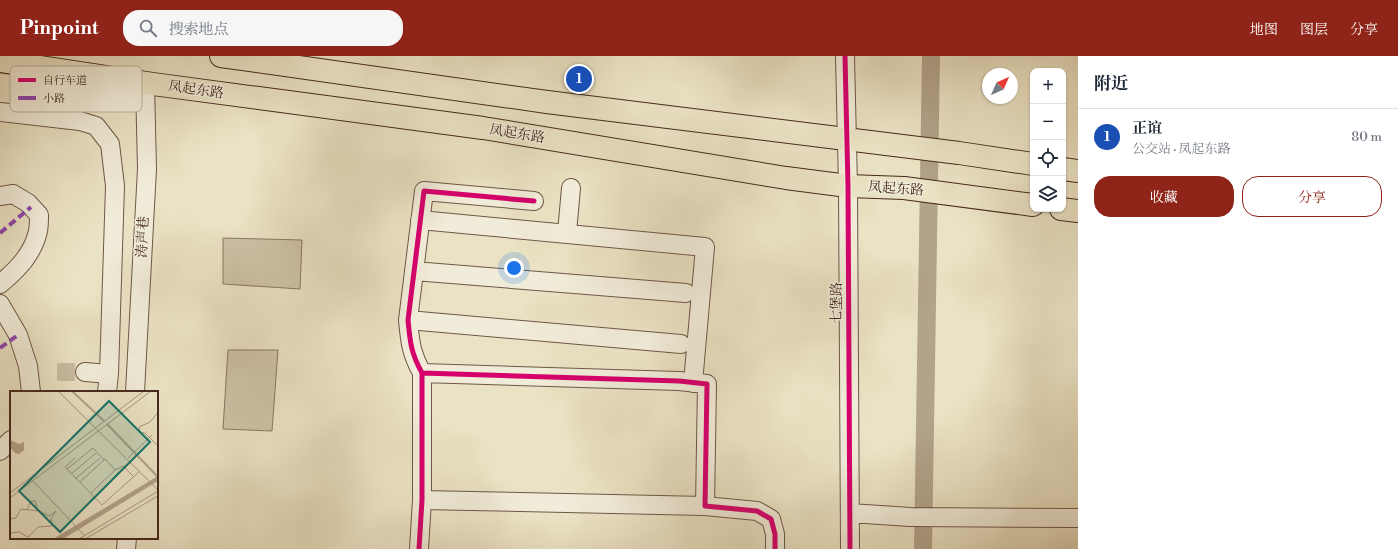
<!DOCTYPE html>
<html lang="zh">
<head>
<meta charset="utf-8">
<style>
  body { margin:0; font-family:"Libre Bodoni","Noto Serif SC",serif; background:#f6f6f7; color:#1f2937 }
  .controls { position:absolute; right:12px; top:12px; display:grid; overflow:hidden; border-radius:8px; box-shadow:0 1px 3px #0004 }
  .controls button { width:36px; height:36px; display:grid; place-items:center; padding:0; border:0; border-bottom:1px solid #e0e1e3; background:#fff; color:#1f2937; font:20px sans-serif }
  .compass { position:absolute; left:982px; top:12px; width:36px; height:36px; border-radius:50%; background:#fff; box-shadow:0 1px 3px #0004; rotate:45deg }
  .you { position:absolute; left:514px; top:212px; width:14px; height:14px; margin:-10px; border:3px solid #fff; border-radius:50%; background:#1a73e8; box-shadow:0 0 0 6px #1a73e833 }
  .badge { display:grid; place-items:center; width:26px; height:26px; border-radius:50%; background:#8f2418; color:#fff; font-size:13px; font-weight:700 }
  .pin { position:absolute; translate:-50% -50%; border:2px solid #fff; box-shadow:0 1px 4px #0006 }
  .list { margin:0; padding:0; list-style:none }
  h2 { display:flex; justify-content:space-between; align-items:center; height:52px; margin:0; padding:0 16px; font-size:17px }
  h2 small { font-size:13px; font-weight:400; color:#747a83 }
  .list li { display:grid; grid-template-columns:26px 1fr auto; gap:12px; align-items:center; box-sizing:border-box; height:56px; padding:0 16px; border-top:1px solid #e0e1e3 }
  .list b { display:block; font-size:15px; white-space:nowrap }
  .list p { margin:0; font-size:13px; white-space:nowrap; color:#747a83 }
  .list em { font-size:13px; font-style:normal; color:#747a83 }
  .actions { display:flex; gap:8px; padding:12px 16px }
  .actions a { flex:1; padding:9px 0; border:1px solid #8f2418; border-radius:16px; text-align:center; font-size:14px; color:#8f2418 }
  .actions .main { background:#8f2418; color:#fff }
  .icon { flex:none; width:22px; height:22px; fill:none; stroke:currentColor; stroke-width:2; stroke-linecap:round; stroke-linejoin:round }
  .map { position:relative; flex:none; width:1078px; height:493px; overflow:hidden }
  header { display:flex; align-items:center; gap:24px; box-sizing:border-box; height:56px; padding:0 20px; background:#8f2418; color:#fff }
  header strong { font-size:19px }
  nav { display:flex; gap:22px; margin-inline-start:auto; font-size:14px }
  .search { width:280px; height:36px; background:#f6f6f7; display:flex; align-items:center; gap:10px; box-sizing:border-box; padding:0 14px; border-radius:16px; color:#747a83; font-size:15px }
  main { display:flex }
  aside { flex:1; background:#fff }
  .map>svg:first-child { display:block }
  .green { fill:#cec3a8; stroke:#8a7662 }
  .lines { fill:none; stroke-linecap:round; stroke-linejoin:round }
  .canal { stroke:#b2a38b; stroke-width:18 }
  .minor-tunnel { stroke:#c9bda3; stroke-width:18; stroke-dasharray:18 9; stroke-linecap:butt }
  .minor-casing { stroke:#6f5747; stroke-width:20 }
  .major-casing { stroke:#46291d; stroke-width:24 }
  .minor { stroke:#f1ecd9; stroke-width:18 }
  .major { stroke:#eae2c4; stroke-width:22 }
  .quiet { stroke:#8e44ad; stroke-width:4; stroke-dasharray:8 4; stroke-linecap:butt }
  .cycleway-casing { stroke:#f1ecd9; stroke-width:8 }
  .cycleway { stroke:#d6006c; stroke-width:5 }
  .labels { text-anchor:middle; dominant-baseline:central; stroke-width:3; stroke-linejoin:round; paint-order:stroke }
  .street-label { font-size:14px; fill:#46291d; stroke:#f1ecd9 }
  .inset-river { fill:none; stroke:#b2a38b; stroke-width:2 }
  .inset-road { fill:none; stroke:#a89881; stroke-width:1 }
  .view { fill:#0f766e; fill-opacity:0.15; stroke:#0f766e; stroke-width:2 }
  .inset-edge { fill:none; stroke:#46291d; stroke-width:2 }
  .key { fill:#f1ecd9; stroke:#beb2a1; stroke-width:1 }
  .key-label { font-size:11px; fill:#46291d }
</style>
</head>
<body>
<header>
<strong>Pinpoint</strong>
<div class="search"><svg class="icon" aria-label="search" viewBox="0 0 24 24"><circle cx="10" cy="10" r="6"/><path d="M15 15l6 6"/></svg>搜索地点</div>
<nav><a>地图</a><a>图层</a><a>分享</a></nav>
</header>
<main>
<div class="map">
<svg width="1078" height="493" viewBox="0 0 1078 493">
  <rect width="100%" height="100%" fill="#eae2c4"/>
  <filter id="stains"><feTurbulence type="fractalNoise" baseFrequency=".005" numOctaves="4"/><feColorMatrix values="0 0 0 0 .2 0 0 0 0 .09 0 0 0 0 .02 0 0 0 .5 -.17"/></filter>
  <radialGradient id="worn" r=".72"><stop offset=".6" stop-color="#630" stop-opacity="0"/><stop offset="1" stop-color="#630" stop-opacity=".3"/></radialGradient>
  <path class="green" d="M223 182 302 184 300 233 223 228Z
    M228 294H278L272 375 223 373Z"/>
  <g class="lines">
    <path class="canal" d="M923 493 931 0"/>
    <path class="minor-tunnel" d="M57 316H85"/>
    <g class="minor-casing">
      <path id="minor" d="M845 0 848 130 850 493
        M0 56 80 65 96 70 110 88 115 130 109 318
        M0 140 13 138 28 147 39 159C39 164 39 170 38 175 33 198 17 214 0 228
        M420 164 705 191 693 327
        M567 177 571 132
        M414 215 686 237
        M0 248 18 279 28 310 31 336
        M408 264 681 288
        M85 316 109 318 107 336
        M422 317 679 325 707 328 705 450 757 455 771 463 775 478V493
        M135 336 147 113 145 27
        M0 395 11 384
        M422 444 705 450
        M850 457 910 461 1078 462
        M126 493 127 482
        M419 493 422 444V317C411 297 410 286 408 264L424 135 534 145"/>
    </g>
    <g class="major-casing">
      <path id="major" d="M221 0 547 46 959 97 1033 108
        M0 5 153 28 483 72 786 122 848 130 904 132 1033 149
        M1063 113 1078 115
        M1061 153 1078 155"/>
    </g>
    <use href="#minor" class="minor"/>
    <use href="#major" class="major"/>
    <path class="quiet" d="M0 177 31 151
      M0 292 18 279"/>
    <g class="cycleway-casing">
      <path id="cycleway" d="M845 0 848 130 850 493
        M422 317 679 325 707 328 705 450 757 455 771 463 775 478V493
        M419 493 422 444V317C411 297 410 286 408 264L424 135 534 145"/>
    </g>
    <use href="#cycleway" class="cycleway"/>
  </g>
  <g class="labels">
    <g class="street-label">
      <text transform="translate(196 34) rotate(8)">凤起东路</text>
      <text transform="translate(517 78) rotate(9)">凤起东路</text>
      <text transform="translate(896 133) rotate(4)">凤起东路</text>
      <text transform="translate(143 181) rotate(-87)">涛声巷</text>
      <text transform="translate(837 247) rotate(-90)">七堡路</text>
    </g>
  </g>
  <g transform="translate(10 335)">
    <rect width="148" height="148" fill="#eae2c4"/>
    <path d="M0 49 9 53 14 51V59L9 63 5 62 0 56ZM148 85V90L53 148H43Z" fill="#b2a38b"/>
    <path class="inset-river" d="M62 0 94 30M97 33 148 86"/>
    <path class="inset-road" d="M48 0 148 99M148 21 140 31 129 36 130 41 135 42 148 55M65 67 55 76 92 114 130 80M118 67 142 44M57 78 83 57 94 69M61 83 86 62M65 88 90 67M23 90 74 144M70 91 95 68 105 79 113 75 124 86M0 102 134 0M81 102 105 79M0 107 141 0M17 119 21 110H25L28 120M0 128 6 127 11 118 29 120 39 125 46 120M0 142 9 141 18 146 28 136 42 135 41 128 46 120M69 148 148 100M75 148 148 105"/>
    <path class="view" d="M99 10 140 51 50 141 9 100Z"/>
    <rect width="148" height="148" class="inset-edge"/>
  </g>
  <rect x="10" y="10" width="132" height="46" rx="6" class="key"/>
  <rect x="18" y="22" width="18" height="4" fill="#d6006c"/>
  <rect x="18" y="40" width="18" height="4" fill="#8e44ad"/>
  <g class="key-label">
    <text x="43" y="28">自行车道</text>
    <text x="43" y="46">小路</text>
  </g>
  <rect width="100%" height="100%" filter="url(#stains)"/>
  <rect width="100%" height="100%" fill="url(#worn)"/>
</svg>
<div class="controls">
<button>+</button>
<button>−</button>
<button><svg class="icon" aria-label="locate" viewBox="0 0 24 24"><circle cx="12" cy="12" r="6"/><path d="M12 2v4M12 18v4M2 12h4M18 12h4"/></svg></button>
<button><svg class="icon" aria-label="layers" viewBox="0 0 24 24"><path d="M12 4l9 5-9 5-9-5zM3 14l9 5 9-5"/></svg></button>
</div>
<svg class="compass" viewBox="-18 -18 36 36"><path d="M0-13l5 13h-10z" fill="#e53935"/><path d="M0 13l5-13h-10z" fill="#747a83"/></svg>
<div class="you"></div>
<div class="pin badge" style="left:579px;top:23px;background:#1a4fb4">1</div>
</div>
<aside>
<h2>附近<small></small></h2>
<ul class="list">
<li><span class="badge" style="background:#1a4fb4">1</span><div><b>正谊</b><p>公交站 · 凤起东路</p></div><em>80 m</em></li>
</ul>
<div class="actions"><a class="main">收藏</a><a>分享</a></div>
</aside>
</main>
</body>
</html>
